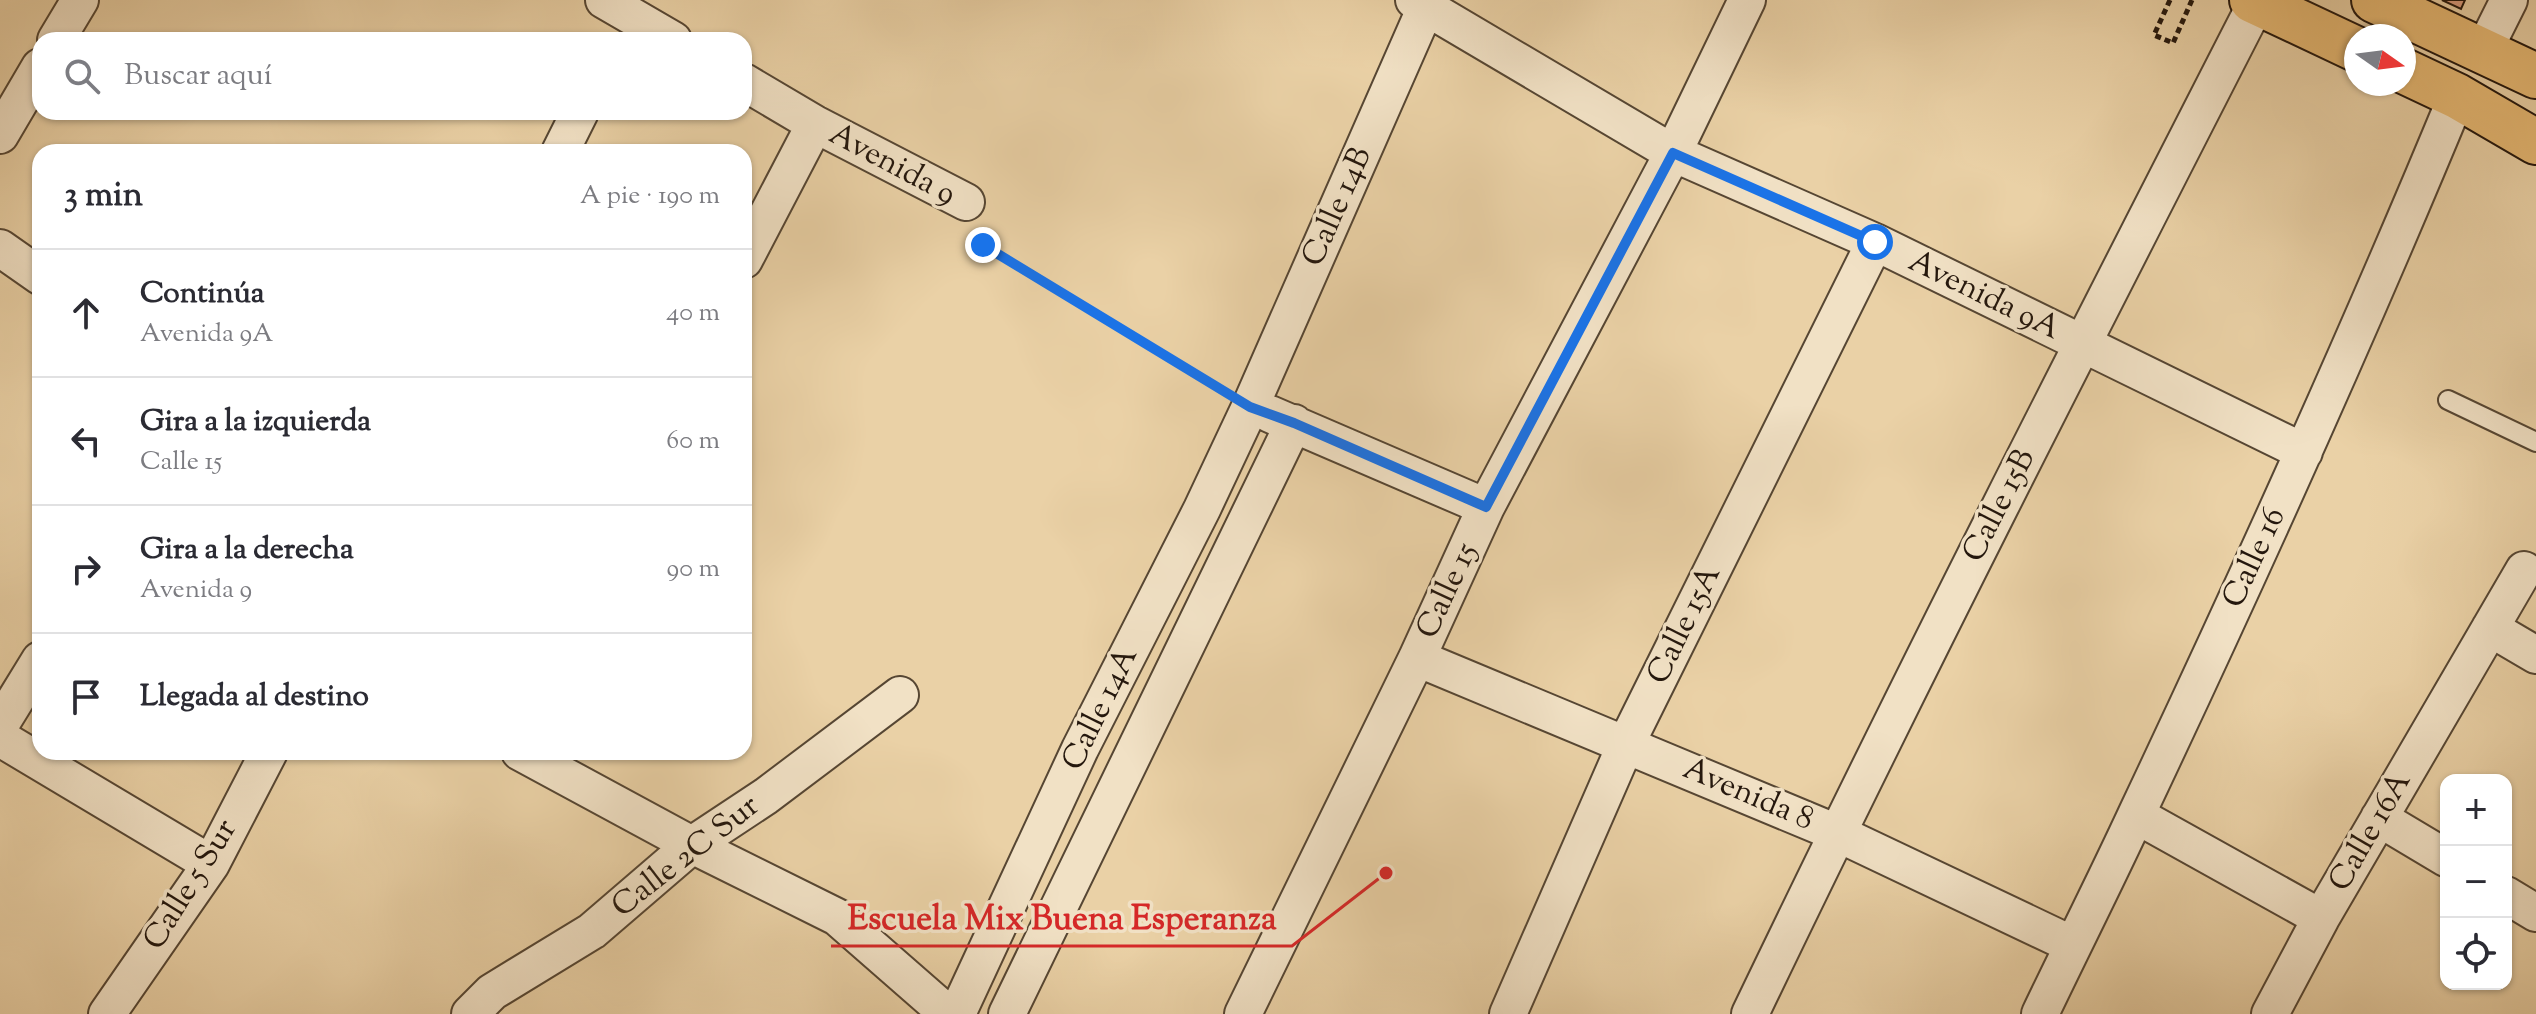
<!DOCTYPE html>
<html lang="es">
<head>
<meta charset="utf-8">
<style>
  body { margin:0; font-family:"Sorts Mill Goudy",serif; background:#f2f2f3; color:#2b2b33 }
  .controls { position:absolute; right:24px; bottom:24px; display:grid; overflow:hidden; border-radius:16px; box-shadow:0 2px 6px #0004 }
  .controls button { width:72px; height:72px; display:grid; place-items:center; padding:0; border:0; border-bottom:2px solid #e1e1e2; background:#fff; color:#2b2b33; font:40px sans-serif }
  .compass { position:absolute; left:2344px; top:24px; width:72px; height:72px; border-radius:50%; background:#fff; box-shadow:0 2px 6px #0004; rotate:104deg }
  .stop { position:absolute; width:24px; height:24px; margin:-18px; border:6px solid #1a73e8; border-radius:50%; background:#fff }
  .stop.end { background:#1a73e8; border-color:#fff; box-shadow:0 2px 8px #0008 }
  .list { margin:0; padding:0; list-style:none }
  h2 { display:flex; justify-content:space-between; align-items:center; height:104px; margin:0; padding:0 32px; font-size:34px }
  h2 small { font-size:26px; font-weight:400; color:#7c7c81 }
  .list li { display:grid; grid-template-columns:52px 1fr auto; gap:24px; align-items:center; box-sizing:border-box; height:128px; padding:0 32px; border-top:2px solid #e1e1e2 }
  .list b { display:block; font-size:30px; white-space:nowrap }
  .list p { margin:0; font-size:26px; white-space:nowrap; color:#7c7c81 }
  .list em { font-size:26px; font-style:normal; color:#7c7c81 }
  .icon { flex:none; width:44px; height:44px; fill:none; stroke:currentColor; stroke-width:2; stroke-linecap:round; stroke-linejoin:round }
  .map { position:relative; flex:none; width:2536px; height:1014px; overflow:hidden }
  .search { position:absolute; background:#fff; box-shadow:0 2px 6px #0004; left:32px; top:32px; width:720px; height:88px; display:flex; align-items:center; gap:20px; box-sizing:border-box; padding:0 28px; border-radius:24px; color:#7c7c81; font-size:30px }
  .panel { position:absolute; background:#fff; box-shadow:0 2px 6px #0004; left:32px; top:144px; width:720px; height:616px; border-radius:24px }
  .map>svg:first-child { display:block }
  .building { fill:#d99c7f; stroke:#24170d; stroke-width:2 }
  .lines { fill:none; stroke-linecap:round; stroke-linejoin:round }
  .lane-casing { stroke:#564633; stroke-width:22 }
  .street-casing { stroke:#564633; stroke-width:40 }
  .highway-casing { stroke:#24170d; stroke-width:48 }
  .path { stroke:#24170d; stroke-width:5; stroke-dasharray:6 4; stroke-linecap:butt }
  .lane { stroke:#f1e1c5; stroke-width:18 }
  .street { stroke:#f1e1c5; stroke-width:36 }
  .highway { stroke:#e5b873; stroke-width:44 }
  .route { stroke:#1a73e8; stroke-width:10 }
  .labels { text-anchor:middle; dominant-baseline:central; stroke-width:7; stroke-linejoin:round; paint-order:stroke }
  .street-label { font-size:32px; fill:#24170d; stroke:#f1e1c5 }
  .leader { fill:none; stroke:#d62828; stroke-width:3 }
  .callout-dot { fill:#d62828; stroke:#f1e1c5; stroke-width:3 }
  .callout-label { font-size:34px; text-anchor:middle; font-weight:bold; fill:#d62828; stroke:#f1e1c5; stroke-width:7; stroke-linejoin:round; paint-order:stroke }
</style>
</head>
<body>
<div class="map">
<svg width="2536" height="1014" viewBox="0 0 2536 1014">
  <rect width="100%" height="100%" fill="#ead1a6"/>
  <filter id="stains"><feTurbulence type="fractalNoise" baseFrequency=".0025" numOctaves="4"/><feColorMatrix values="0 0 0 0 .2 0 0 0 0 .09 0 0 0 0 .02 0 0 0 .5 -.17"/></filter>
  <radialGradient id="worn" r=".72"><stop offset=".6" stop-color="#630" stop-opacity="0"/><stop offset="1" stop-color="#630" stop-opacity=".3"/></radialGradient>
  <path class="building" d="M2442 0H2465L2461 9Z"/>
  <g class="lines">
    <g class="lane-casing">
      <path id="lane" d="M2448 400 2536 442"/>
    </g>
    <g class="street-casing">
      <path id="street" d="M604 0 673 40
        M1414 0 1673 153 1875 242 2304 452
        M56 40 80 0
        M2484 50 2509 0
        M744 82 815 124 966 202
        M0 135 40 67
        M560 152 580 112
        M0 248 40 276
        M744 260 815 124
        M1270 414 1486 507
        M2490 628 2536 655
        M1417 658 1837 833 2073 945
        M0 725 40 660
        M0 738 211 864
        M520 752 692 845 837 917 948 1014
        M2136 815 2321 918
        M2379 818 2446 858
        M2506 895 2536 913
        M107 1014 211 864 269 752
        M470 1014 492 992 592 931 692 845 766 796 900 695
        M957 1014 1080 749 1202 509 1250 407 1426 7
        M1007 1014 1294 423
        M1243 1014 1417 658 1486 507 1673 153 1747 0
        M1508 1014 1626 744 1875 242
        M1750 1014C1913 674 2085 338 2257 2
        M2040 1014C2072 947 2106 880 2137 813 2249 576 2357 338 2457 96
        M2270 1014 2321 918 2524 570"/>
    </g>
    <g class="highway-casing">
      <path id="highway" d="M2252 0 2356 49
        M2374 0 2536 76
        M2404 71 2457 96 2536 142"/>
    </g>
    <path class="path" d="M2170 0 2154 35 2173 43 2192 0
      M981 238 983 245 1218 388"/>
    <use href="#lane" class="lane"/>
    <use href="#street" class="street"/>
    <use href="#highway" class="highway"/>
  </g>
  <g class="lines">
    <path class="route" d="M983 245 1250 407 1294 423 1486 507 1673 153 1875 242"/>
  </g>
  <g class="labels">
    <g class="street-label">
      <text transform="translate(892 165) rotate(28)">Avenida 9</text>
      <text transform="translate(1338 207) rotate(-66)">Calle 14B</text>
      <text transform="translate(1984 296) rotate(26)">Avenida 9A</text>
      <text transform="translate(2000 506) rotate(-63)">Calle 15B</text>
      <text transform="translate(2255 558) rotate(-65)">Calle 16</text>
      <text transform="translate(1448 591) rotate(-65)">Calle 15</text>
      <text transform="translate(1685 625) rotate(-64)">Calle 15A</text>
      <text transform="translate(1101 709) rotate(-64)">Calle 14A</text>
      <text transform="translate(1748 795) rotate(23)">Avenida 8</text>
      <text transform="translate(2371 832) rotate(-60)">Calle 16A</text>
      <text transform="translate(686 857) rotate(-38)">Calle 2C Sur</text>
      <text transform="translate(191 885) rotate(-58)">Calle 5 Sur</text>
    </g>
  </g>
  <path class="leader" d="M1386 873L1292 946H831"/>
  <circle class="callout-dot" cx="1386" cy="873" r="8"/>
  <g class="callout-label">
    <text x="1062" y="929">Escuela Mix Buena Esperanza</text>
  </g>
  <rect width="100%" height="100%" filter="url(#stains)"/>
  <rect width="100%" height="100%" fill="url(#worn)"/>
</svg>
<div class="controls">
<button>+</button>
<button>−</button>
<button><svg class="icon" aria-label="locate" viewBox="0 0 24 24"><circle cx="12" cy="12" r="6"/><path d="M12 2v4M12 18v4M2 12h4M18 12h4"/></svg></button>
</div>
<svg class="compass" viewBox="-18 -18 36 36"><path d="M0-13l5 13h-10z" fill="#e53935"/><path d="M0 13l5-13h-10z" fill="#7c7c81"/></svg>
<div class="stop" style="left:1875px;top:242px"></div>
<div class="stop end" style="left:983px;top:245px"></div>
<div class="search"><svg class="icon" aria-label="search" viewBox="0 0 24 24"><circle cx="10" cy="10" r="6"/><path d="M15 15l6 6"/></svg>Buscar aquí</div>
<section class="panel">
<h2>3 min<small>A pie · 190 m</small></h2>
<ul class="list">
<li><svg class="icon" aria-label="ahead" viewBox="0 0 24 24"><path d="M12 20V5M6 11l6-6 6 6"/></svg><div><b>Continúa</b><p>Avenida 9A</p></div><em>40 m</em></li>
<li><svg class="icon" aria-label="left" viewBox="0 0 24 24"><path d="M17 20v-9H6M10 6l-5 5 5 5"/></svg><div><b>Gira a la izquierda</b><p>Calle 15</p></div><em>60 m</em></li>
<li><svg class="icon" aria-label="right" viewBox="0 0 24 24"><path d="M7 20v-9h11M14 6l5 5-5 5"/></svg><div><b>Gira a la derecha</b><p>Avenida 9</p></div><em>90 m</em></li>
<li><svg class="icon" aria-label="arrive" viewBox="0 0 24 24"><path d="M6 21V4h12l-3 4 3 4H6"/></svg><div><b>Llegada al destino</b></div></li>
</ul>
</section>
</div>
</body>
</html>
